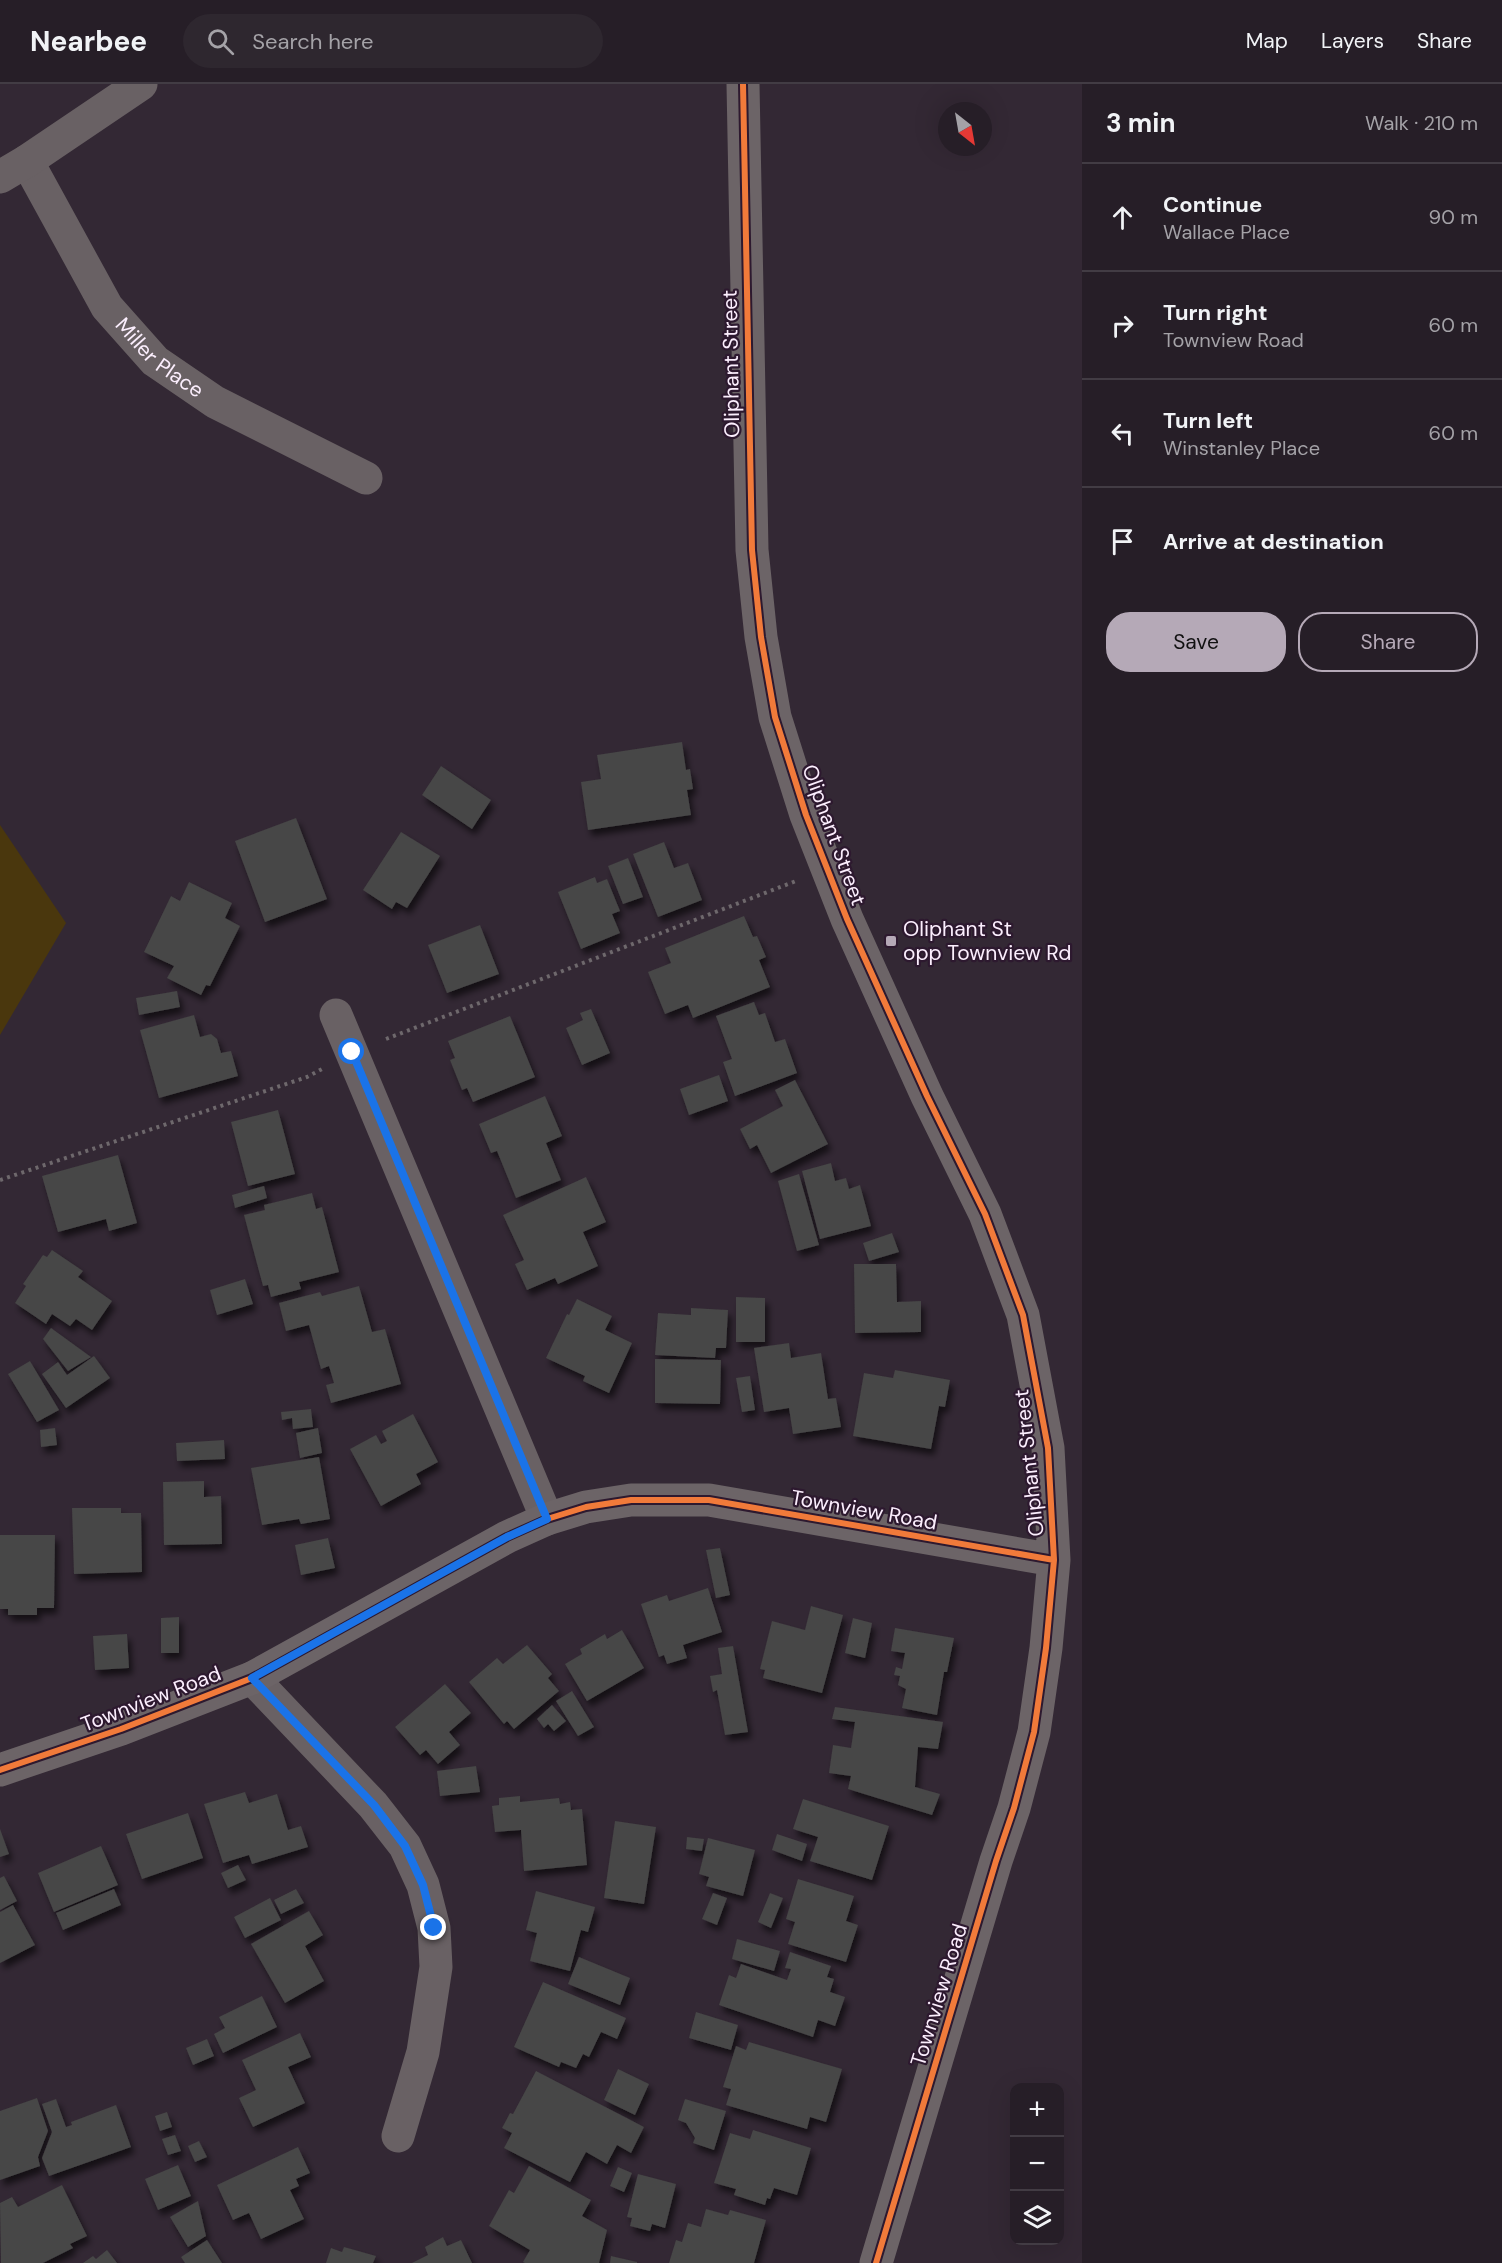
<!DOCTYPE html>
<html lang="en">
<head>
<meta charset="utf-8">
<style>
  body { margin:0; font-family:"DM Sans",sans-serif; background:#2e272f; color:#f1f3f6 }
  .controls { position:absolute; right:18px; bottom:18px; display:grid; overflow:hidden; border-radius:12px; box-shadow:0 6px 24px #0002 }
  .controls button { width:54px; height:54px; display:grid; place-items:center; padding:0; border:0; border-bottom:2px solid #423c44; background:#261e27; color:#f1f3f6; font:30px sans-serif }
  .compass { position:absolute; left:938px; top:18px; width:54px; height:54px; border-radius:50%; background:#261e27; box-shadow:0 6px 24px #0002; rotate:149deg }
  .stop { position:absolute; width:18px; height:18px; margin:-14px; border:4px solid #1a73e8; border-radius:50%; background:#fff }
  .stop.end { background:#1a73e8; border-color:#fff; box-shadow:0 2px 6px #0008 }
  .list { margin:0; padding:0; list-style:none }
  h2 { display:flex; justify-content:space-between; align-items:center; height:78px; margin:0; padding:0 24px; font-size:26px }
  h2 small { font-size:20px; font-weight:400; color:#a4a2a7 }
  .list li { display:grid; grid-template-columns:39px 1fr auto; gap:18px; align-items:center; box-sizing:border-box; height:108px; padding:0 24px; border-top:2px solid #423c44 }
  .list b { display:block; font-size:22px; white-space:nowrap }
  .list p { margin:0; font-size:20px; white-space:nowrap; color:#a4a2a7 }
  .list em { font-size:20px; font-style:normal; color:#a4a2a7 }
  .actions { display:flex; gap:12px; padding:18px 24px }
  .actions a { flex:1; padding:14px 0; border:2px solid #b5a9b7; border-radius:24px; text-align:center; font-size:21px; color:#b5a9b7 }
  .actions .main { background:#b5a9b7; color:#111 }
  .icon { flex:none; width:33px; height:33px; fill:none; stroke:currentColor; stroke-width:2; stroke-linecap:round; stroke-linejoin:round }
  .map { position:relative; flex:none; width:1082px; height:2179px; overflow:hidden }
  header { display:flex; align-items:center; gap:36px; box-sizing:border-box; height:84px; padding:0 30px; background:#261e27; border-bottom:2px solid #423c44 }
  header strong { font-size:28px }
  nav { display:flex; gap:33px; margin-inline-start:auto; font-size:21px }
  .search { width:420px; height:54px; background:#2e272f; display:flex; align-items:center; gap:15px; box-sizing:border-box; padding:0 21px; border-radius:33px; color:#a4a2a7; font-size:22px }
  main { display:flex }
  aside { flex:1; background:#261e27 }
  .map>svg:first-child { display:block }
  .green { fill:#4a370d }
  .building { fill:#464646; filter:url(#shadow) }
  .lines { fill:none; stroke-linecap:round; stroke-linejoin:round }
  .path { stroke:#6e686c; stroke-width:4; stroke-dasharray:3 4.5; stroke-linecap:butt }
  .street { stroke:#696164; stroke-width:33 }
  .secondary { stroke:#6c6467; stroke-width:33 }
  .cycleway-casing { stroke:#2d192f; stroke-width:10 }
  .cycleway { stroke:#f17a3a; stroke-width:6 }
  .route { stroke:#1a73e8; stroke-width:8 }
  .poi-dot { fill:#b5a9b7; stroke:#2d192f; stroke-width:2 }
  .labels { text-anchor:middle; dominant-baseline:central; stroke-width:4.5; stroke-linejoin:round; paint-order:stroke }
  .street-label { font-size:21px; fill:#fbeefd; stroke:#2d192f }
  .poi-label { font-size:21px; fill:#fbeefd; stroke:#2d192f; text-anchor:start }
</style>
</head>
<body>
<header>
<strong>Nearbee</strong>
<div class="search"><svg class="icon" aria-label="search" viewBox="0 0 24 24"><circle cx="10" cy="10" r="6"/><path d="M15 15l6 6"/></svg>Search here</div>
<nav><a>Map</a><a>Layers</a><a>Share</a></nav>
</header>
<main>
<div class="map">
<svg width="1082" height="2179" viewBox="0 0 1082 2179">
  <defs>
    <filter id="shadow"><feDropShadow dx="3.5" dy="6" stdDeviation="3" flood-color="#0009"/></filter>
  </defs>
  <rect width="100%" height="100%" fill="#332834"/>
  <path class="green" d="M0 741 66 839 0 951Z"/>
  <path class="building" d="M682 658 686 686 690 685 693 705 687 706 691 731 588 746 581 698 601 695 597 671Z
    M441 682 491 716 472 745 422 711Z
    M296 734 327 815 265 838 235 757Z
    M401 748 440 772 407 824 396 818 392 825 363 806Z
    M664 758 674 784 688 779 702 816 658 833 633 770Z
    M628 774 643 813 623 820 608 782Z
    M595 793 597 799 607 795 620 827 612 830 620 849 581 865 558 808Z
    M189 798 232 819 225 834 240 842 210 902 206 901 201 911 167 894 174 882 144 868 171 812 180 817Z
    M744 832 753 853 757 852 766 873 759 876 770 903 693 934 688 921 665 930 648 888 671 879 665 864Z
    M480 841 499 890 447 909 428 861Z
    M177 907 180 923 139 931 136 914Z
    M754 918 759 931 765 929 775 958 785 955 797 989 735 1012 723 978 732 975 716 932Z
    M591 925 610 969 582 981 566 944 583 936 580 929Z
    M194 931 200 953 211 950 217 955 221 969 231 967 238 992 159 1014 140 946Z
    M510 932 535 993 473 1018 467 1004 462 1006 450 976 455 974 448 957Z
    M719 991 728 1017 689 1031 680 1005Z
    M795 996 828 1060 771 1089 757 1061 750 1065 740 1045 783 1022 775 1006Z
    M545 1012 562 1052 546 1059 561 1096 516 1114 497 1067 491 1069 479 1040Z
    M278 1026 295 1090 248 1102 231 1038Z
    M118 1071 137 1139 109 1147 106 1135 58 1148 42 1092Z
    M831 1079 835 1097 846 1094 849 1105 860 1101 871 1142 820 1155 802 1087Z
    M799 1090 819 1161 797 1167 778 1097Z
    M586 1093 606 1138 583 1148 598 1182 558 1200 555 1194 527 1206 515 1180 524 1176 503 1131Z
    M264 1102 267 1114 235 1124 232 1111Z
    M312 1109 316 1125 322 1123 339 1188 299 1198 301 1205 271 1213 268 1201 263 1202 244 1131 265 1126 264 1121Z
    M892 1149 899 1168 869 1177 863 1159Z
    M52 1166 83 1187 78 1193 112 1217 92 1246 76 1235 70 1242 52 1230 46 1240 15 1219 26 1202 23 1200 43 1171 47 1173Z
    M854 1180H896L897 1218 921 1217V1248L855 1249Z
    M245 1195 253 1220 217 1231 210 1206Z
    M359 1202 372 1248 385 1245 401 1300 331 1319 326 1301 334 1299 329 1282 321 1285 309 1241 286 1247 279 1219 320 1208 322 1212Z
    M736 1213 765 1214V1258H736Z
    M577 1215 612 1232 605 1246 632 1259 609 1309 583 1297 585 1292 546 1274 567 1230 569 1231Z
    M691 1224 728 1226 726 1264H716L715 1274 655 1271 658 1229 691 1231Z
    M51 1244 91 1273 68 1287 43 1255Z
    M789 1259 791 1274 821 1269 828 1315 836 1314 841 1343 793 1350 789 1324 764 1328 754 1264Z
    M94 1272 110 1294 66 1324 42 1290 58 1278 67 1291Z
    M655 1275 721 1276 720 1320 655 1319Z
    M30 1277 59 1326 37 1338 8 1290Z
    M895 1286 950 1296 945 1323 939 1322 931 1365 853 1352 864 1289 893 1294Z
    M750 1292 755 1326 742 1328 736 1294Z
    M311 1325 313 1343 293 1345 292 1334 282 1336 281 1328Z
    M413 1330 438 1378 416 1390 421 1400 381 1422 350 1365 376 1351 381 1360 387 1357 382 1347Z
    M55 1344 57 1361 41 1363 40 1346Z
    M318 1344 322 1369 300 1374 296 1349Z
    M224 1356 225 1375 177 1377 176 1359Z
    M319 1373 330 1435 301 1440 299 1435 262 1441 251 1384Z
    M204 1397V1413L221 1412 222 1460 164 1461 163 1398Z
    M72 1424H121V1429H141L142 1488 74 1490Z
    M0 1451H55L54 1524H37V1531H8V1525H0Z
    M328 1454 335 1484 301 1491 295 1461Z
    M720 1464 730 1511 716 1514 706 1466Z
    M708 1504 722 1548 683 1561 687 1574 667 1580 664 1571 659 1573 641 1520 667 1511 669 1517Z
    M811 1522 843 1531 822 1609 763 1594 765 1586 760 1585 772 1537 805 1546Z
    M179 1533V1569H161V1534Z
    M853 1534 872 1539 865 1574 845 1569Z
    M895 1544 954 1554 947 1588H944L937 1631 902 1624 906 1605 898 1601 900 1592 894 1591 896 1583 902 1585 905 1569 891 1567Z
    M622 1546 644 1584 587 1617 565 1580 582 1570 580 1565 605 1550 607 1555Z
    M127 1550 129 1584 95 1586 93 1552Z
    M527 1561 552 1590 548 1594 559 1607 514 1645 507 1637 504 1640 469 1598 497 1574 503 1580Z
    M733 1562 748 1648 725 1651 717 1606 713 1608 710 1592 722 1590 718 1564Z
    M445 1600 471 1629 449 1648 460 1661 438 1680 426 1666 420 1671 395 1643Z
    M572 1607 594 1643 578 1652 556 1617Z
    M552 1621 566 1637 554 1647 548 1640 544 1644 537 1635Z
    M835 1623 943 1638 938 1665 918 1663 915 1703 940 1710 932 1731 848 1705 851 1692 829 1689 833 1661 851 1664 855 1638 832 1635Z
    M476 1682 480 1708 440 1712 437 1687Z
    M245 1708 249 1719 277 1710 288 1746 301 1742 308 1763 252 1780 249 1771 223 1779 204 1720Z
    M520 1712V1718L559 1714 560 1720 570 1718 571 1726 582 1725 587 1781 524 1787 521 1746 495 1748 492 1722 499 1721V1714Z
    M803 1715 889 1742 872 1796 810 1777 818 1753 793 1745Z
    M188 1729 203 1774 142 1795 126 1750Z
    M615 1737 656 1743 644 1820 604 1814Z
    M0 1745 9 1770 0 1773Z
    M777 1750 807 1760 802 1777 772 1766Z
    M687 1753 704 1755 702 1767 686 1765Z
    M708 1754 755 1766 743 1812 706 1802 709 1793 699 1790Z
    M101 1762 118 1801 54 1828 38 1789Z
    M238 1781 246 1796 228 1804 221 1789Z
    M4 1792 17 1817 0 1826V1794Z
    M798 1795 854 1812 846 1837 858 1841 846 1878 788 1860 795 1838 786 1835Z
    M114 1805 121 1821 63 1846 56 1829Z
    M296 1805 304 1819 281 1830 274 1816Z
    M536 1807 595 1823 588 1848 581 1846 570 1887 530 1877 537 1849 526 1846Z
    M713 1809 727 1814 717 1841 702 1835Z
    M770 1809 783 1814 771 1844 758 1838Z
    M270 1814 281 1836 245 1854 234 1833Z
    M13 1821 35 1861 0 1879V1828Z
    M309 1827 323 1851 305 1862 324 1897 285 1919 251 1860Z
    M737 1855 780 1867 774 1887 732 1875Z
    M790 1868 831 1882 827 1893 834 1895 830 1908 845 1913 835 1942 818 1936 813 1953 719 1921 729 1891 736 1894 741 1880 787 1896 791 1885 785 1884Z
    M579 1873 630 1894 620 1921 568 1900Z
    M543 1898 626 1934 617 1955 601 1948 589 1973 583 1970 576 1984 561 1978 559 1983 514 1963Z
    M262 1912 277 1943 223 1969 214 1950 225 1944 219 1933Z
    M696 1928 738 1941 731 1966 689 1954Z
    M300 1949 311 1973 288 1983 305 2019 253 2043 239 2014 256 2006 242 1976Z
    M207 1955 214 1972 193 1981 186 1964Z
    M749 1958 842 1985 826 2038 810 2033 807 2045 726 2021 731 2005 723 2003 736 1962 746 1966Z
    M618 1985 649 2000 635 2031 604 2016Z
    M536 1987 644 2043 631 2069 617 2061 607 2080 586 2068 570 2098 504 2064 512 2049 502 2044 510 2029 513 2030Z
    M37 2014 48 2047 38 2073 40 2082 0 2096V2027Z
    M56 2015 66 2043 72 2041 71 2038 116 2021 131 2063 49 2092 42 2074 52 2048 42 2020Z
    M685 2015 726 2027 714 2066 693 2059 695 2054 686 2039 678 2036Z
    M167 2028 172 2043 160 2047 155 2032Z
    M753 2046 811 2064 797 2111 774 2104 770 2115 767 2114 765 2121 734 2111 736 2105 714 2099 730 2049 750 2055Z
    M175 2051 181 2067 168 2071 162 2055Z
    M199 2057 207 2073 195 2078 188 2062Z
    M298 2063 310 2089 296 2095 299 2102 290 2106 304 2135 261 2155 249 2129 233 2136 217 2101Z
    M178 2081 191 2112 158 2126 145 2095Z
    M529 2082 591 2116 582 2132 607 2146 599 2179H525L523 2178 530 2166 489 2142 509 2106 514 2109Z
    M618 2083 632 2089 624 2108 610 2102Z
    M638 2090 676 2100 665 2144 652 2140 650 2147 630 2142 632 2134 627 2133Z
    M62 2101 87 2152 70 2160 73 2164 43 2179H1L0 2119 12 2113 18 2123Z
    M198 2117 206 2152 188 2163 170 2133Z
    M706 2125 728 2131 730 2126 766 2136 754 2179H669L676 2156 682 2158 688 2139 701 2143Z
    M443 2153 447 2162 461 2156 472 2179H412L428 2171 425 2163Z
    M207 2156 222 2179H185L181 2173Z
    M344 2163 376 2172 373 2179H326L331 2164 342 2168Z
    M107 2166 117 2179H83L93 2172 96 2175Z
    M611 2172 637 2178V2179H610Z"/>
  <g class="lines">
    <path class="path" d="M386 955 796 797
      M0 1096 307 993 322 985"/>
    <g class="street">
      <path id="s1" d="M27 77 107 223 155 277 215 318 366 394"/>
      <path d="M0 93 27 77 141 0"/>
      <path d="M336 931 547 1435"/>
      <path d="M252 1594 373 1721 405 1762 423 1801 434 1844 436 1883 423 1968 398 2052"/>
    </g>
    <path class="secondary" d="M743 0 752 466 761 553 775 633 806 731 847 835 927 1012 985 1130 1023 1231 1048 1364 1054 1476 1046 1564 1034 1648 1014 1724 996 1777 876 2179
      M0 1686 121 1645 252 1594 507 1453 547 1435 586 1423 631 1416H709L1054 1476"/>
    <g class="cycleway-casing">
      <path id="cycleway" d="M743 0 752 466 761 553 775 633 806 731 847 835 927 1012 985 1130 1023 1231 1048 1364 1054 1476 1046 1564 1034 1648 1014 1724 996 1777 876 2179
        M0 1686 121 1645 252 1594 507 1453 547 1435 586 1423 631 1416H709L1054 1476"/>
    </g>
    <use href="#cycleway" class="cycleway"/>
  </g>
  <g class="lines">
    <path class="route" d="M352 968 547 1435 507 1453 252 1594 374 1721 405 1762 423 1801 434 1844"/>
  </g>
  <rect class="poi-dot" x="885" y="851" width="12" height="12" rx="3"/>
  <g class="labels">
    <g class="street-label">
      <text stroke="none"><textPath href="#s1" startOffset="240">Miller Place</textPath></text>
      <text transform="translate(731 280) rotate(-91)">Oliphant Street</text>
      <text transform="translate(834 751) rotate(70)">Oliphant Street</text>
      <text transform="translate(1029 1379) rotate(-96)">Oliphant Street</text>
      <text transform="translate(864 1426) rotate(10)">Townview Road</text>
      <text transform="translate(151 1615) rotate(-21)">Townview Road</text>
      <text transform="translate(939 1911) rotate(-73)">Townview Road</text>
    </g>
    <g class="poi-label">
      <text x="903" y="845">Oliphant St<tspan x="903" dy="24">opp Townview Rd</tspan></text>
    </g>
  </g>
</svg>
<div class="controls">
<button>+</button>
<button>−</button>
<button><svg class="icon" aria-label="layers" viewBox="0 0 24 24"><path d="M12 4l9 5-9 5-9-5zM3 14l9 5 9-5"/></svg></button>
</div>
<svg class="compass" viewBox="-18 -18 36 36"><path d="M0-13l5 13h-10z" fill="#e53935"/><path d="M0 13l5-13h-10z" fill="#a4a2a7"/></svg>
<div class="stop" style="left:352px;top:968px"></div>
<div class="stop end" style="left:434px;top:1844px"></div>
</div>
<aside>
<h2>3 min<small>Walk · 210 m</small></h2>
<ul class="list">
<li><svg class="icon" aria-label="ahead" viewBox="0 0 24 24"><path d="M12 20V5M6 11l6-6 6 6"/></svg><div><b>Continue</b><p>Wallace Place</p></div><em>90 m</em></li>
<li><svg class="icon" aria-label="right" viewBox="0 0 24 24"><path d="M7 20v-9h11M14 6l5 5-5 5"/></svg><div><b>Turn right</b><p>Townview Road</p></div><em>60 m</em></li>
<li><svg class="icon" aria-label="left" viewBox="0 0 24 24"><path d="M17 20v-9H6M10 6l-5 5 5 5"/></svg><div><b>Turn left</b><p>Winstanley Place</p></div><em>60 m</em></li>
<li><svg class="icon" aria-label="arrive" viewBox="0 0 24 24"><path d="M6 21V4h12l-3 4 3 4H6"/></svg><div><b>Arrive at destination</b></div></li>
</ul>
<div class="actions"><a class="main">Save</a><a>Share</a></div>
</aside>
</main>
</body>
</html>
